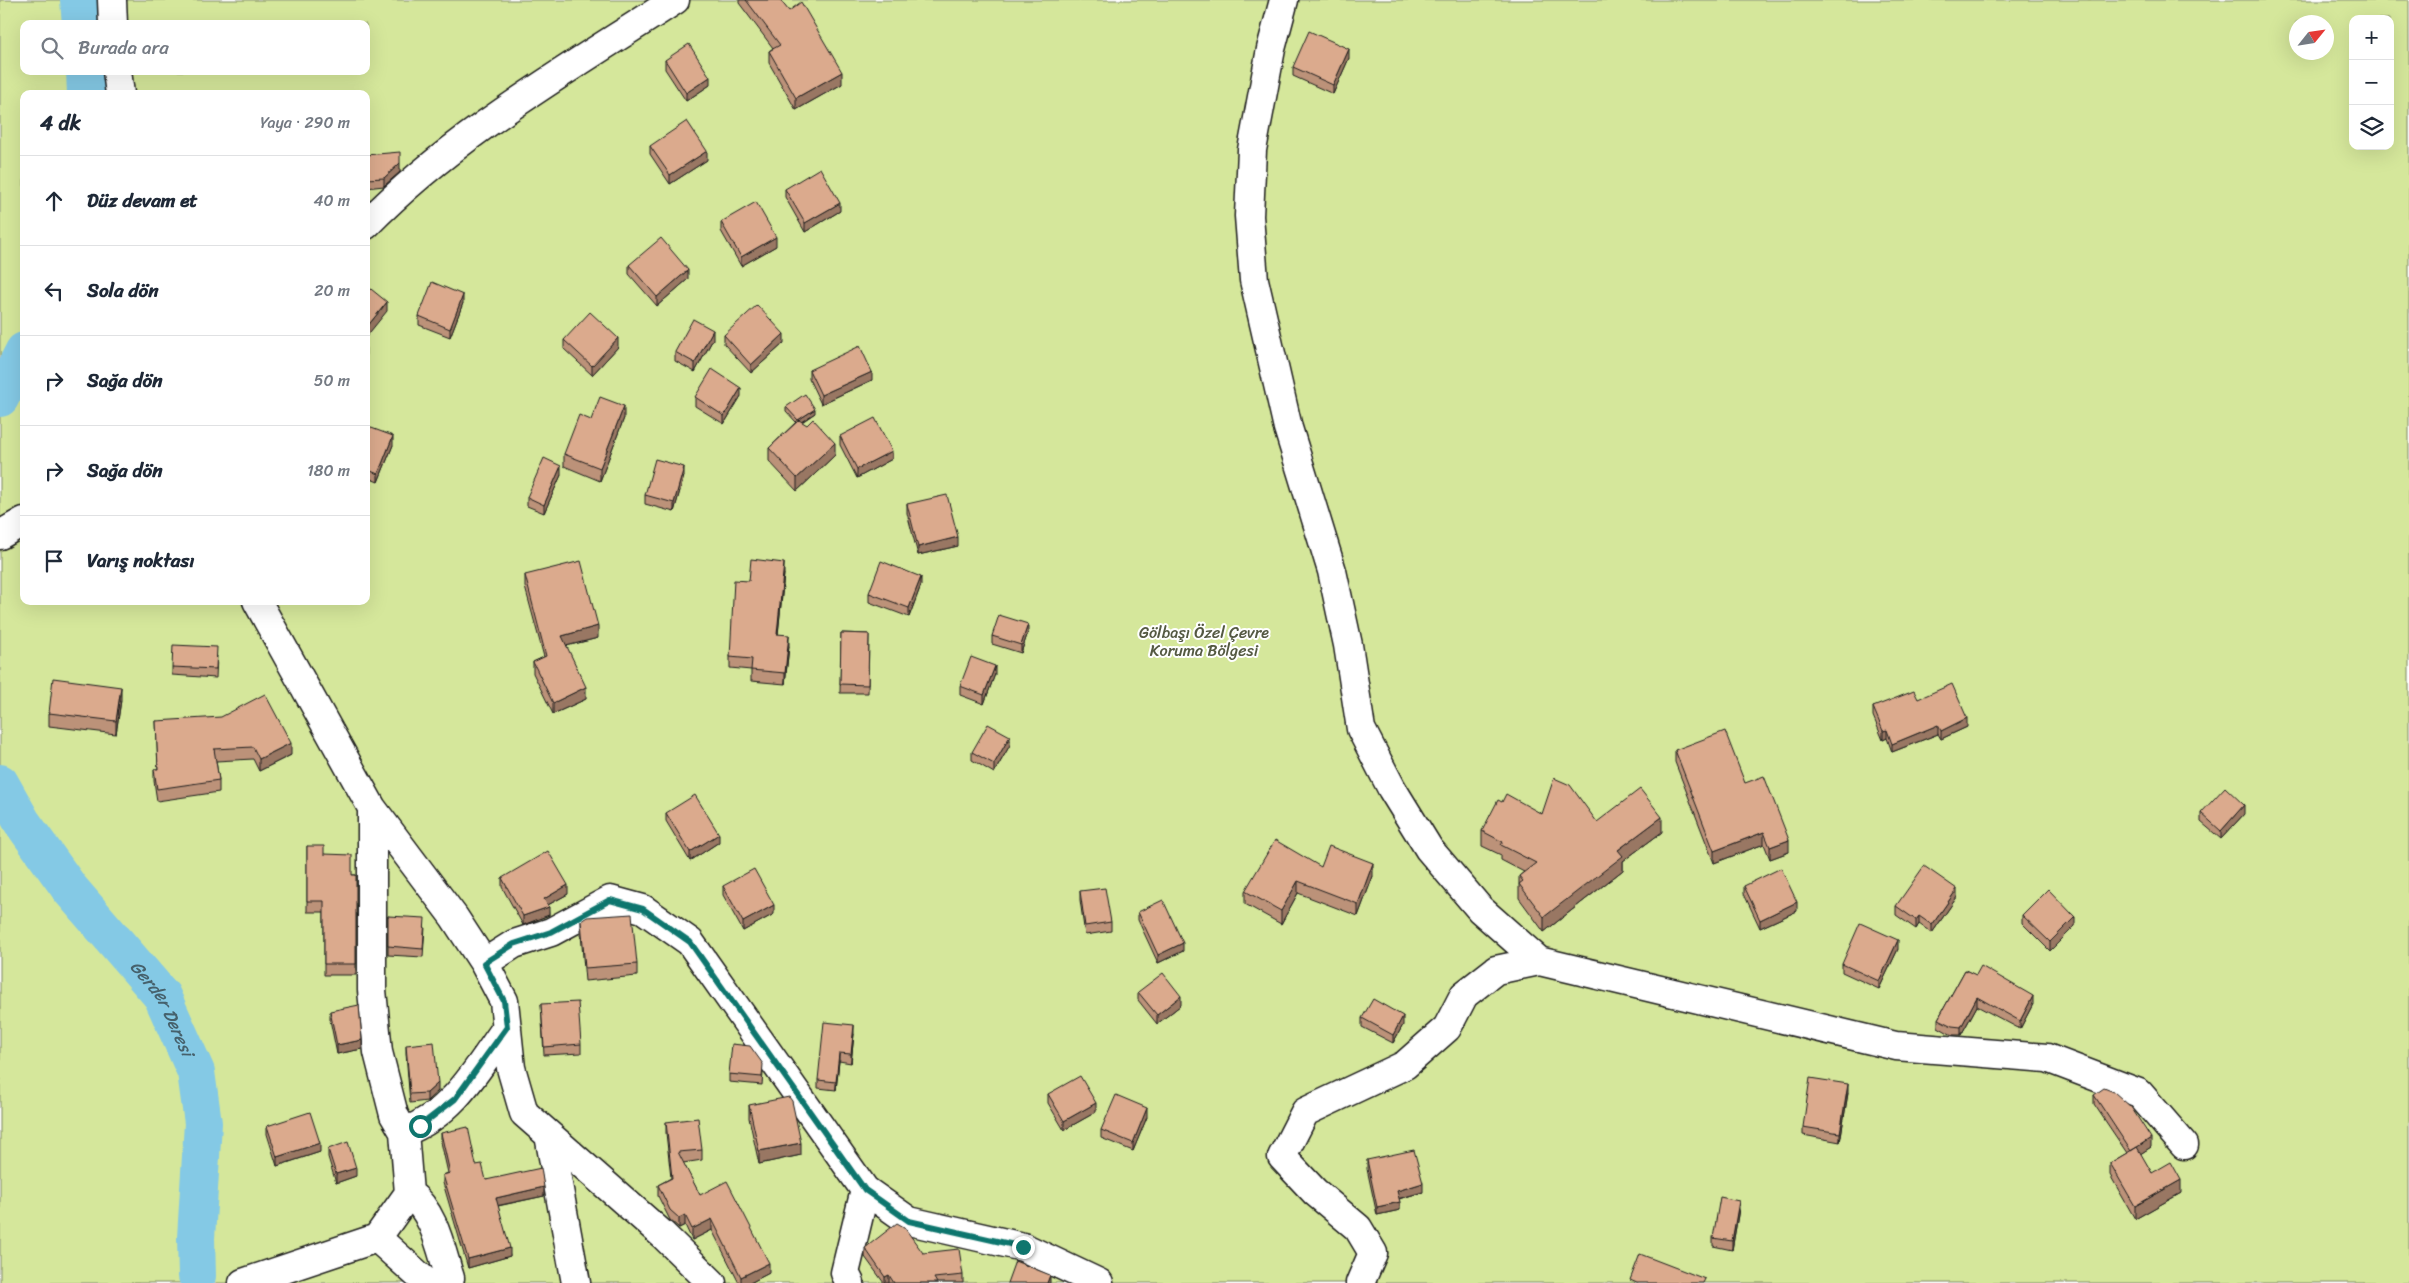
<!DOCTYPE html>
<html lang="tr">
<head>
<meta charset="utf-8">
<style>
  body { margin:0; font-family:Sriracha,sans-serif; background:#f2f2f3; color:#1f2937 }
  .controls { position:absolute; right:15px; top:15px; display:grid; overflow:hidden; border-radius:10px; box-shadow:0 5px 20px #0002 }
  .controls button { width:45px; height:45px; display:grid; place-items:center; padding:0; border:0; border-bottom:1px solid #e0e1e3; background:#fff; color:#1f2937; font:25px sans-serif }
  .compass { position:absolute; left:2289px; top:15px; width:45px; height:45px; border-radius:50%; background:#fff; box-shadow:0 5px 20px #0002; rotate:60deg }
  .stop { position:absolute; width:15px; height:15px; margin:-11px; border:4px solid #0f766e; border-radius:50%; background:#fff }
  .stop.end { background:#0f766e; border-color:#fff; box-shadow:0 1px 5px #0008 }
  .list { margin:0; padding:0; list-style:none }
  h2 { display:flex; justify-content:space-between; align-items:center; height:65px; margin:0; padding:0 20px; font-size:21px }
  h2 small { font-size:16px; font-weight:400; color:#747a83 }
  .list li { display:grid; grid-template-columns:32px 1fr auto; gap:15px; align-items:center; box-sizing:border-box; height:90px; padding:0 20px; border-top:1px solid #e0e1e3 }
  .list b { display:block; font-size:19px; white-space:nowrap }
  .list em { font-size:16px; font-style:normal; color:#747a83 }
  .icon { flex:none; width:28px; height:28px; fill:none; stroke:currentColor; stroke-width:2; stroke-linecap:round; stroke-linejoin:round }
  .map { position:relative; flex:none; width:2409px; height:1283px; overflow:hidden }
  .search { position:absolute; background:#fff; box-shadow:0 5px 20px #0002; left:20px; top:20px; width:350px; height:55px; display:flex; align-items:center; gap:12px; box-sizing:border-box; padding:0 18px; border-radius:10px; color:#747a83; font-size:19px }
  .panel { position:absolute; background:#fff; box-shadow:0 5px 20px #0002; left:20px; top:90px; width:350px; height:515px; border-radius:10px }
  .map>svg:first-child { display:block }
  .green { fill:#d5e79b; stroke:#78825c; fill-rule:evenodd }
  .lines { fill:none; stroke-linecap:round; stroke-linejoin:round }
  .river { stroke:#84c9e5; stroke-width:38 }
  .minor-casing { stroke:#1c1c1c; stroke-width:31 }
  .minor { stroke:#fff; stroke-width:28 }
  .wall { fill:#bc9279; stroke:#1c1c1c }
  .shaded-wall { fill:#997763; stroke:#1c1c1c }
  .building { fill:#dbaa8d; stroke:#1c1c1c }
  .route { stroke:#0f766e; stroke-width:6 }
  .labels { text-anchor:middle; dominant-baseline:central; stroke-width:4; stroke-linejoin:round; paint-order:stroke }
  .park-label { font-size:16px; fill:#545942; stroke:#fff }
  .water-label { font-size:18px; font-style:italic; fill:#46616c; stroke:#fff }
</style>
</head>
<body>
<div class="map">
<svg width="2409" height="1283" viewBox="0 0 2409 1283">
  <rect width="100%" height="100%" fill="#fff"/>
  <filter id="ink" filterUnits="userSpaceOnUse"><feTurbulence type="fractalNoise" baseFrequency=".02" numOctaves="2"/><feDisplacementMap in="SourceGraphic" scale="10" xChannelSelector="R" yChannelSelector="G"/><feConvolveMatrix kernelMatrix="1 2 1 2 8 2 1 2 1" color-interpolation-filters="sRGB"/></filter>
  <g filter="url(#ink)">
    <path class="green" d="M0 0H2409V1283H0ZM2353 19H2390V146H2353ZM2296 22H2326V52H2296ZM24 24H366V71H24ZM24 94H366V601H24Z"/>
    <g class="lines">
      <g class="river">
        <path d="M79 0 81 24"/>
        <path d="M85 71 86 94"/>
        <path d="M0 398 24 351"/>
        <path id="s1" d="M0 783 22 822 70 889 162 996 196 1072 203 1123 196 1238 197 1276"/>
      </g>
      <g class="minor-casing">
        <path id="minor" d="M112 0 113 24
          M1284 0 1271 49 1252 150 1249 216 1254 280 1288 428 1332 571 1348 645 1361 729 1392 789 1429 849 1480 909 1539 961
          M117 71 120 94
          M366 225C455 134 569 69 675 0
          M0 535 24 521
          M257 601 372 808 454 917 484 963 504 1001 511 1068 524 1113 663 1235 712 1283
          M484 963 514 944 551 932 610 900 643 909 690 942 865 1190 909 1221 1023 1247 1099 1283
          M404 1132C454 1113 477 1069 507 1027
          M549 1135 576 1283
          M409 1193C434 1211 441 1250 450 1278L449 1283
          M377 1238 427 1283
          M243 1283 377 1238 409 1193 404 1132 394 1115 378 1052 372 990V808
          M850 1283 845 1273 865 1190
          M1360 1283 1373 1253 1358 1228 1315 1192 1282 1157 1305 1112 1405 1065 1447 1028 1464 995 1496 970 1539 961 1896 1046 2047 1058 2139 1093 2184 1145"/>
      </g>
      <use href="#minor" class="minor"/>
    </g>
    <path class="wall" d="M739 0H780L842 84 796 110 769 63V51L773 48 739 3Z
      M1349 58 1333 94 1293 76V67Z
      M665 60 710 85 686 101 665 69Z
      M650 146 707 160 670 184 650 154Z
      M366 155 400 172 384 186 366 188Z
      M785 189 840 211 805 232 785 197Z
      M721 222 776 246 741 266 721 231Z
      M629 265 688 279 657 306 629 274Z
      M463 303 450 337 419 325V316Z
      M724 335 784 343 751 373 724 344Z
      M713 339 695 372 675 361V352Z
      M564 340 618 347 592 375 564 349Z
      M809 370 872 380 821 404 809 379Z
      M741 396 724 424 695 406V397Z
      M786 407 815 413 802 422 835 455 797 491 769 461V448L796 422 786 411Z
      M624 418 600 481 564 466V454L591 420Z
      M366 426 393 445 378 482 366 477Z
      M840 436 892 459 857 478 840 445Z
      M561 475 544 513 527 506V497Z
      M684 476 674 512 645 504V495Z
      M907 504 958 546 918 555 907 513Z
      M784 574 778 634 789 646 785 684 751 681V670L730 668V657L749 581Z
      M525 575 598 638 566 646 586 699 553 714 533 673V662L544 657 525 587Z
      M921 585 909 617 869 602V593Z
      M1028 632 1021 653 992 644V636Z
      M841 633 869 634 868 693H840Z
      M217 656 216 678 172 675V667Z
      M995 674 984 704 960 695V686Z
      M1918 699 1967 727 1941 739 1938 734 1892 752 1887 738 1883 740 1873 716V707Z
      M121 700 116 734 49 726V713Z
      M156 721 291 755 259 771 253 759 216 761 219 780V792L157 801 154 781V769H158Z
      M1010 745 994 773 972 760V752Z
      M1675 750 1745 783 1789 852 1770 859 1764 844 1714 863 1675 762Z
      M1502 802 1542 814 1662 832 1623 861V870L1544 932 1519 898V876L1524 872 1501 860V855L1482 846V831Z
      M666 813 719 842 690 861 666 821Z
      M2201 813 2244 814 2221 839 2201 822Z
      M307 846 324 854 352 875H356V975H324V912H307Z
      M1321 867 1373 876 1358 916 1298 893 1281 924 1245 904V891Z
      M502 878 568 894 548 905 549 915 523 925 502 887Z
      M723 886 774 914 743 931 723 895Z
      M1744 886 1797 911 1760 928 1744 894Z
      M1080 891 1111 922V931L1085 935 1080 900Z
      M1957 897 1932 933 1919 924 1916 929 1896 915V906Z
      M1138 912 1183 951 1158 963 1138 920Z
      M2022 915 2075 926 2050 951 2022 923Z
      M388 916 425 927 423 957 388 955Z
      M581 921 637 964V976L585 981 581 934Z
      M1898 949 1879 989 1842 972V964Z
      M1965 970 2033 1004 2020 1029 1977 1006 1961 1035H1952L1938 1027V1019Z
      M1138 992 1181 1005 1157 1024 1138 1000Z
      M541 1004 581 1044V1053L544 1055Z
      M330 1011 362 1049 337 1054 330 1020Z
      M1362 1018 1403 1025 1393 1043 1362 1027Z
      M854 1034 851 1063 839 1061 836 1090 818 1088V1080Z
      M406 1045 438 1091 427 1101 410 1103 406 1053Z
      M763 1073 762 1085 729 1082V1074Z
      M1848 1093 1840 1142 1803 1135V1127Z
      M1048 1094 1096 1112 1064 1130 1048 1103Z
      M2094 1095 2151 1147 2140 1154 2152 1173 2181 1193 2135 1219 2110 1175V1163L2127 1153 2094 1104Z
      M749 1105 801 1155 759 1164 749 1118Z
      M1147 1117 1133 1151 1101 1138V1130Z
      M666 1122 702 1150V1160L683 1163 700 1195 769 1273 750 1283H739L712 1230 692 1240 685 1225 679 1228 670 1220 658 1196V1185L671 1178 666 1133Z
      M267 1126 320 1152 277 1166 267 1134Z
      M441 1133 476 1165 486 1180 544 1196 498 1206 510 1256 468 1268 443 1183V1175L448 1173 441 1142Z
      M328 1149 356 1176 336 1183 328 1157Z
      M1367 1160 1423 1192 1399 1199 1400 1210 1377 1215 1367 1169Z
      M1739 1209 1732 1250 1713 1246V1238Z
      M865 1248 923 1253 963 1275V1283H884L865 1257Z"/>
    <path class="shaded-wall" d="M1349 49V58L1333 94V85Z
      M842 72V84L796 110V98Z
      M710 77V85L686 101V93Z
      M707 151V160L670 184V175Z
      M400 163V172L384 186V178Z
      M840 203V211L805 232V223Z
      M776 237V246L741 266V257Z
      M688 270V279L657 306V297Z
      M463 295V303L450 337V329Z
      M387 302V311L366 337V328Z
      M713 330V339L695 372V363Z
      M784 334V343L751 373V365Z
      M618 338V347L592 375V366Z
      M872 372V380L821 404V395Z
      M741 388V396L724 424V416Z
      M624 406V418L600 481V468Z
      M815 409V413L798 424V420Z
      M393 436V445L378 482V474Z
      M835 443V455L797 491V478Z
      M892 451V459L857 478V469Z
      M561 466V475L544 513V505Z
      M684 467V476L674 512V503Z
      M958 537V546L918 555V547Z
      M784 563V574L777 645V634Z
      M921 577V585L909 617V608Z
      M1028 624V632L1021 653V645Z
      M598 626V638L562 647V636Z
      M789 635V646L785 684V673Z
      M995 666V674L984 704V695Z
      M121 687V700L116 734V721Z
      M586 687V699L553 714V703Z
      M1967 718V727L1941 739V731Z
      M1938 725V734L1892 752V744Z
      M1887 730V738L1883 740V731Z
      M1010 736V745L994 773V764Z
      M291 743V755L259 771V759Z
      M2244 805V814L2221 839V831Z
      M1662 817V832L1623 861V870L1544 932V917L1618 850Z
      M1764 832V844L1714 863V851Z
      M719 834V842L690 861V852Z
      M1789 840V852L1770 859V847Z
      M1373 863V876L1358 916V904Z
      M1298 881V893L1281 924V911Z
      M568 885V894L544 907V899Z
      M1957 889V897L1932 933V925Z
      M1797 902V911L1760 928V920Z
      M774 905V914L743 931V922Z
      M549 907V915L523 925V916Z
      M1919 916V924L1916 929V920Z
      M2075 917V926L2050 951V942Z
      M1898 940V949L1879 989V981Z
      M1183 943V951L1158 963V955Z
      M1181 996V1005L1157 1024V1015Z
      M2033 996V1004L2020 1029V1021Z
      M1977 997V1006L1961 1035V1027Z
      M1403 1016V1025L1393 1043V1035Z
      M854 1025V1034L851 1063V1054Z
      M362 1040V1049L337 1054V1045Z
      M839 1053V1061L836 1090V1082Z
      M438 1083V1091L427 1101V1093Z
      M1848 1084V1093L1840 1142V1133Z
      M1096 1103V1112L1064 1130V1121Z
      M1147 1108V1117L1133 1151V1143Z
      M2151 1138V1147L2131 1160V1151Z
      M320 1143V1152L277 1166V1157Z
      M801 1143V1155L759 1164V1151Z
      M356 1168V1176L336 1183V1174Z
      M2181 1180V1193L2135 1219V1206Z
      M1423 1183V1192L1397 1199V1191Z
      M544 1187V1196L496 1206V1198Z
      M1739 1201V1209L1732 1250V1241Z
      M1400 1202V1210L1377 1215V1207Z
      M685 1215V1225L679 1228V1218Z
      M712 1219V1230L692 1240V1229Z
      M510 1248V1256L468 1268V1259Z
      M769 1263V1273L750 1283H741V1277Z
      M889 1275V1283H885V1277Z
      M1050 1275V1283H1047Z"/>
    <path class="building" d="M746 0H780L789 11 801 2 842 72 796 98 769 51 780 45Z
      M1309 31 1349 49 1333 85 1293 67Z
      M689 44 710 77 686 93 665 60Z
      M687 121 707 151 670 175 650 146Z
      M400 152V163L384 178 366 179V155Z
      M820 168 840 203 805 223 785 189Z
      M756 202 776 237 741 257 721 222Z
      M661 238 688 270 657 297 629 265Z
      M432 282 463 295 450 329 419 316Z
      M366 285 387 302 366 328Z
      M757 305 784 334 751 365 724 335Z
      M590 312 618 338 592 366 564 340Z
      M693 319 713 330 695 363 675 352Z
      M860 346 872 372 821 395 809 370Z
      M712 369 741 388 724 416 695 397Z
      M805 394 815 409 798 420 786 407Z
      M600 397 624 406 600 468 564 454 579 415 591 420Z
      M875 418 892 451 857 469 840 436Z
      M813 419 835 443 797 478 769 448 799 420 807 425Z
      M366 426 393 436 378 474 366 469Z
      M544 458 561 466 544 505 527 497Z
      M655 459 684 467 674 503 645 495Z
      M947 495 958 537 918 547 907 504Z
      M751 559 784 563 777 634 789 635 785 673 751 670 752 659 730 657 734 580 749 581Z
      M581 561 598 626 562 636 586 687 553 703 533 662 546 656 525 575Z
      M881 561 921 577 909 608 869 593Z
      M999 615 1028 624 1021 645 992 636Z
      M841 633 869 634 868 685 840 684Z
      M173 645 217 647 216 669 172 667Z
      M971 657 995 666 984 695 960 686Z
      M53 678 121 687 116 721 49 713Z
      M1952 684 1967 718 1941 731 1938 725 1892 744 1887 730 1883 731 1873 707 1914 691 1918 699Z
      M265 694 291 743 259 759 253 747 214 749 219 780 157 789 154 769H158L156 721 221 717Z
      M988 724 1010 736 994 764 972 752Z
      M1725 731 1745 783 1764 776 1789 840 1770 847 1764 832 1714 851 1675 750Z
      M1554 778 1570 785 1597 822 1640 789 1662 817 1618 850 1623 856 1544 917 1519 884 1523 881 1519 876 1536 863 1501 845 1503 842 1482 831 1498 800 1502 802 1506 794 1542 814Z
      M2225 787 2244 805 2221 831 2201 813Z
      M695 795 719 834 690 852 666 813Z
      M1275 840 1321 867 1329 846 1373 863 1358 904 1298 881 1281 911 1245 891Z
      M307 846H324V854L352 855V875H356V964H324V901H307Z
      M548 851 568 885 544 899 549 907 523 916 502 878Z
      M1924 866 1957 889 1932 925 1919 916 1916 920 1896 906Z
      M1781 868 1797 902 1760 920 1744 886Z
      M754 869 774 905 743 922 723 886Z
      M1105 888 1111 922 1085 926 1080 891Z
      M2048 889 2075 917 2050 942 2022 915Z
      M1163 900 1183 943 1158 955 1138 912Z
      M632 914 637 964 585 968 581 921 587 917Z
      M388 916 425 918 423 949 388 946Z
      M1860 923 1898 940 1879 981 1842 964Z
      M1981 966 2033 996 2020 1021 1977 997 1961 1027 1952 1026 1938 1019 1965 970 1976 975Z
      M1163 973 1181 996 1157 1015 1138 992Z
      M1373 999 1403 1016 1393 1035 1362 1018Z
      M578 1002 581 1044 544 1047 541 1004Z
      M359 1005 362 1040 337 1045 330 1011Z
      M824 1022 854 1025 851 1054 839 1053 836 1082 818 1080Z
      M434 1042 438 1083 427 1093 410 1094 406 1045Z
      M732 1044 750 1046 763 1064 762 1077 729 1074Z
      M1080 1076 1096 1103 1064 1121 1048 1094Z
      M1810 1078 1848 1084 1840 1133 1803 1127Z
      M2104 1088 2114 1092 2131 1107 2151 1138 2131 1151 2094 1095Z
      M1116 1095 1147 1108 1133 1143 1101 1130Z
      M789 1097 792 1101 801 1143 759 1151 749 1105Z
      M310 1112 320 1143 277 1157 267 1126Z
      M698 1118 702 1150 678 1152 700 1195 727 1181 769 1263 741 1277 712 1219 692 1229 685 1215 679 1218 670 1210 658 1185 672 1178 666 1122Z
      M468 1127 476 1165 482 1164 486 1180 541 1168 544 1187 496 1198 510 1248 468 1259 443 1175 450 1173 441 1133Z
      M348 1142 356 1168 336 1174 328 1149Z
      M2137 1147 2152 1173 2171 1162 2181 1180 2135 1206 2110 1163Z
      M1414 1150 1423 1183 1397 1191 1400 1202 1377 1207 1367 1160Z
      M1720 1197 1739 1201 1732 1241 1713 1238Z
      M897 1223 904 1227 923 1253 959 1249 963 1275 934 1278 937 1283H894L889 1275 885 1277 865 1248Z
      M1640 1254 1705 1279 1703 1283H1637L1630 1280Z
      M1015 1261 1050 1275 1047 1283H1007Z"/>
  </g>
  <g class="lines" filter="url(#ink)">
    <path class="route" d="M420 1126 455 1099 507 1027 504 1001 484 963 514 944 551 932 610 900 643 909 690 942 865 1190 909 1221 1023 1247"/>
  </g>
  <g class="labels">
    <g class="park-label">
      <text x="1204" y="632">Gölbaşı Özel Çevre<tspan x="1204" dy="18">Koruma Bölgesi</tspan></text>
    </g>
    <g class="water-label">
      <text stroke="none"><textPath href="#s1" startOffset="279">Gerder Deresi</textPath></text>
    </g>
  </g>
</svg>
<div class="controls">
<button>+</button>
<button>−</button>
<button><svg class="icon" aria-label="layers" viewBox="0 0 24 24"><path d="M12 4l9 5-9 5-9-5zM3 14l9 5 9-5"/></svg></button>
</div>
<svg class="compass" viewBox="-18 -18 36 36"><path d="M0-13l5 13h-10z" fill="#e53935"/><path d="M0 13l5-13h-10z" fill="#747a83"/></svg>
<div class="stop" style="left:420px;top:1126px"></div>
<div class="stop end" style="left:1023px;top:1247px"></div>
<div class="search"><svg class="icon" aria-label="search" viewBox="0 0 24 24"><circle cx="10" cy="10" r="6"/><path d="M15 15l6 6"/></svg>Burada ara</div>
<section class="panel">
<h2>4 dk<small>Yaya · 290 m</small></h2>
<ul class="list">
<li><svg class="icon" aria-label="ahead" viewBox="0 0 24 24"><path d="M12 20V5M6 11l6-6 6 6"/></svg><div><b>Düz devam et</b></div><em>40 m</em></li>
<li><svg class="icon" aria-label="left" viewBox="0 0 24 24"><path d="M17 20v-9H6M10 6l-5 5 5 5"/></svg><div><b>Sola dön</b></div><em>20 m</em></li>
<li><svg class="icon" aria-label="right" viewBox="0 0 24 24"><path d="M7 20v-9h11M14 6l5 5-5 5"/></svg><div><b>Sağa dön</b></div><em>50 m</em></li>
<li><svg class="icon" aria-label="right" viewBox="0 0 24 24"><path d="M7 20v-9h11M14 6l5 5-5 5"/></svg><div><b>Sağa dön</b></div><em>180 m</em></li>
<li><svg class="icon" aria-label="arrive" viewBox="0 0 24 24"><path d="M6 21V4h12l-3 4 3 4H6"/></svg><div><b>Varış noktası</b></div></li>
</ul>
</section>
</div>
</body>
</html>
